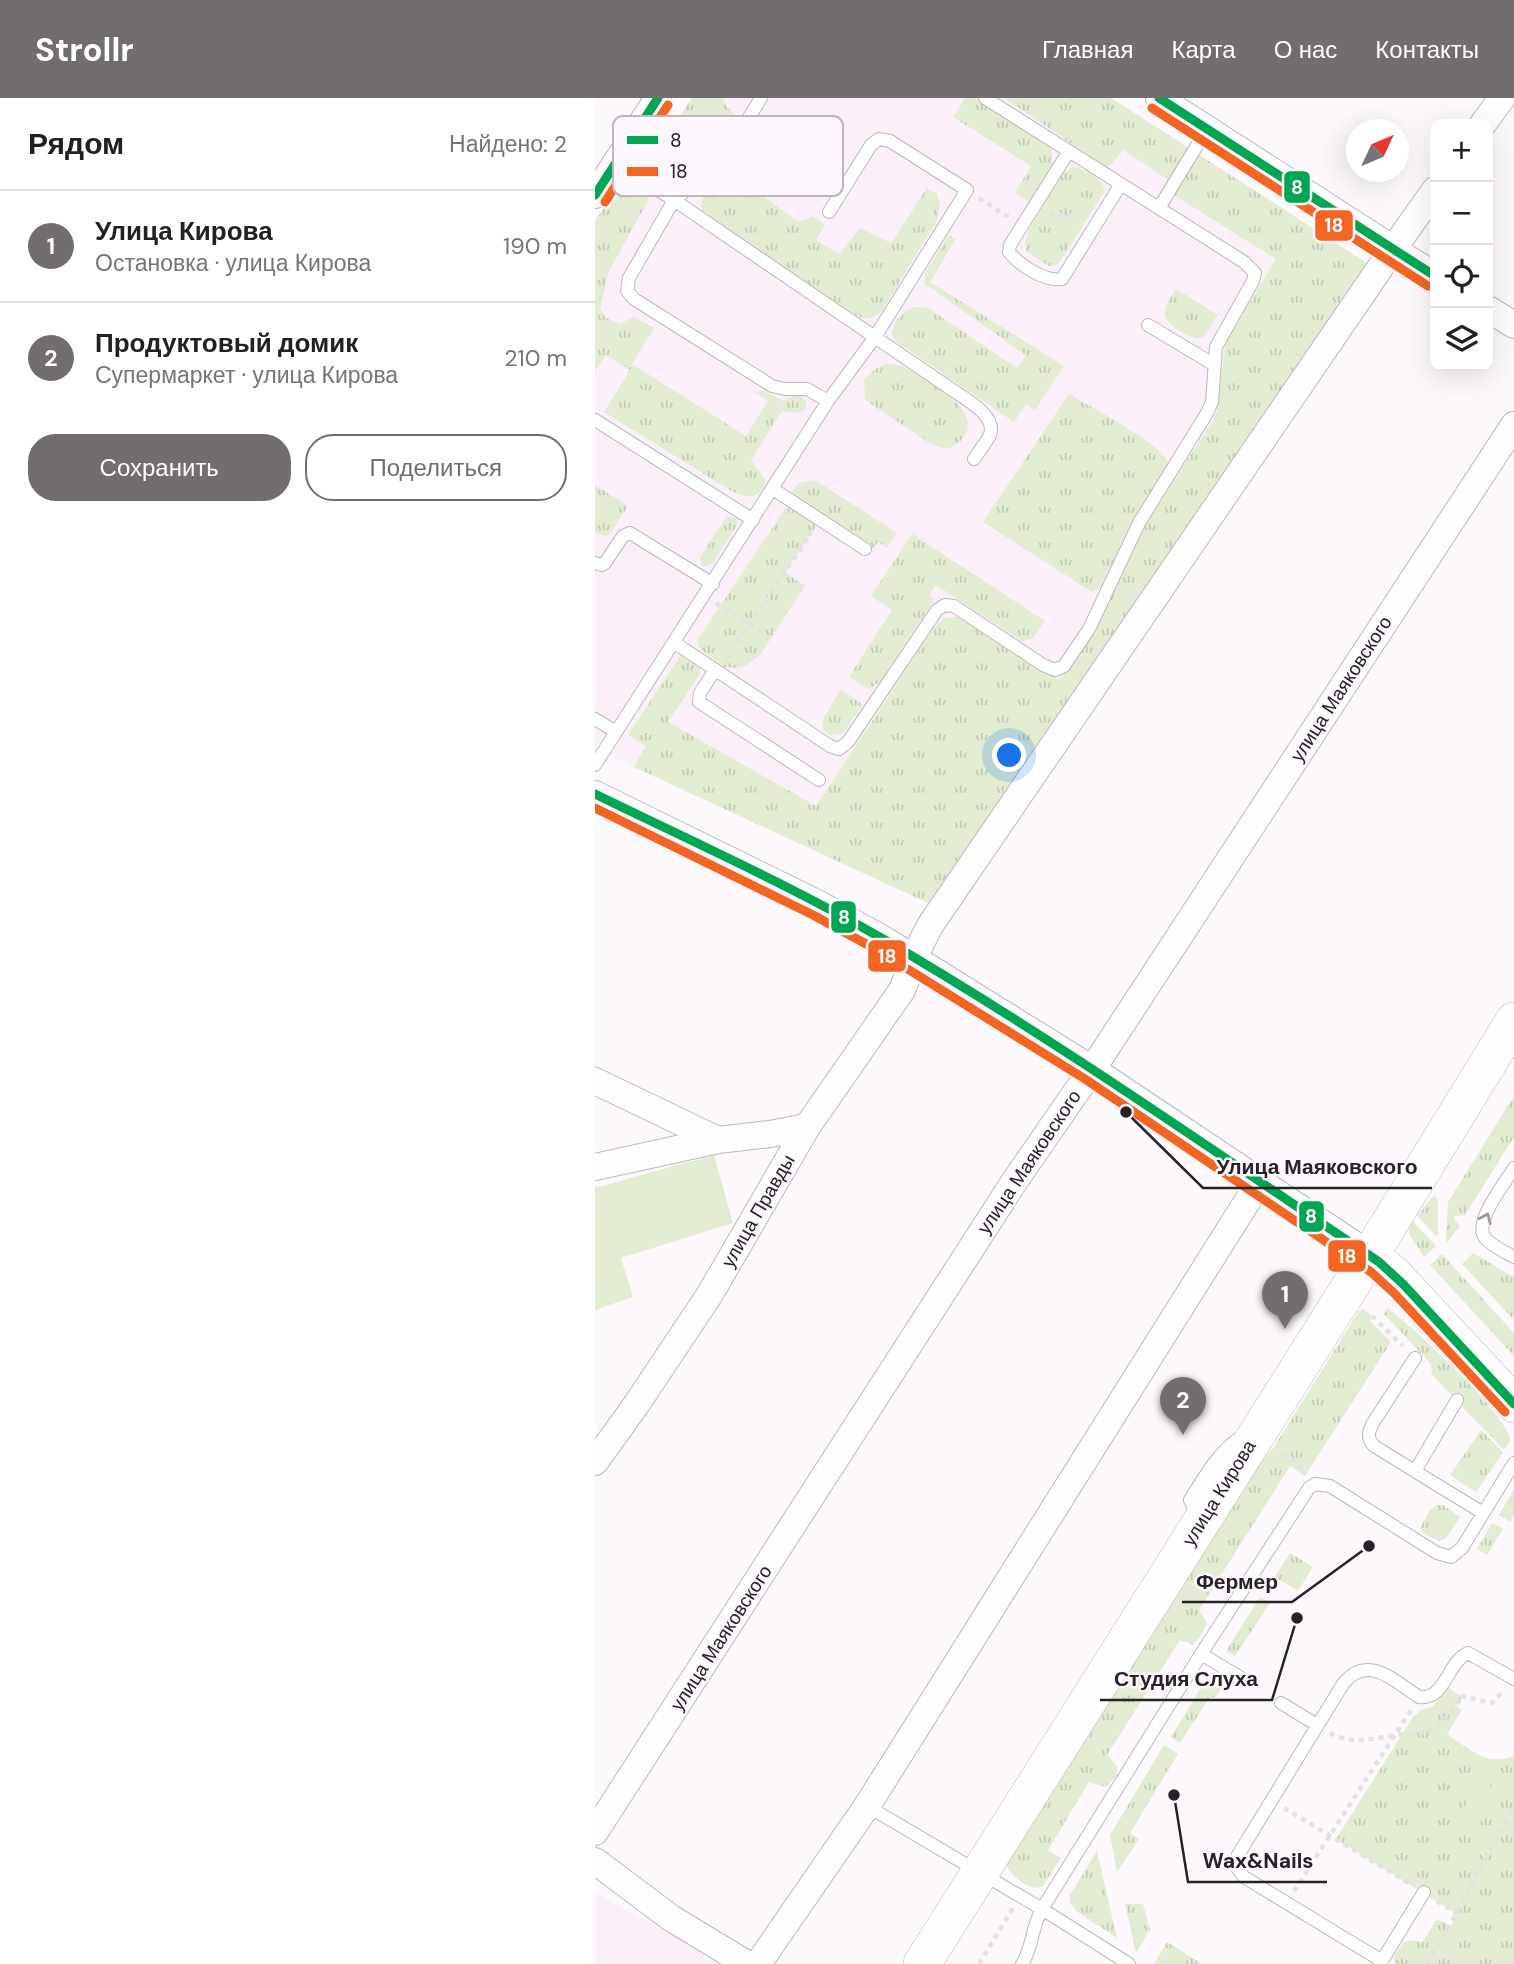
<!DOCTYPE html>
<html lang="ru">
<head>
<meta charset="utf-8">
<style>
  body { margin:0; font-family:"DM Sans",sans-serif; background:#f6f6f6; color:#202124 }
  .controls { position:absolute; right:21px; top:21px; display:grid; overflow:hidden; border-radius:14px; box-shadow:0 7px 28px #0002 }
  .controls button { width:63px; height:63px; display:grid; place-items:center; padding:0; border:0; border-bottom:2px solid #e0e0e0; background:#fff; color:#202124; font:35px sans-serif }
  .compass { position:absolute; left:751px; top:21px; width:63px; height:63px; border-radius:50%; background:#fff; box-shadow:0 7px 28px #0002; rotate:46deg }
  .you { position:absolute; left:415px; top:658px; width:24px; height:24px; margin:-18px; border:5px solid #fff; border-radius:50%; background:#1a73e8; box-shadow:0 0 0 10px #1a73e833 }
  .badge { display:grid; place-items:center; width:46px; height:46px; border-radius:50%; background:#726d71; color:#fff; font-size:23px; font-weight:700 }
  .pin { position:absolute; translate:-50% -58px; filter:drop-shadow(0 2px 4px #0008) }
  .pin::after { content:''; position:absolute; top:37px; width:24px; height:21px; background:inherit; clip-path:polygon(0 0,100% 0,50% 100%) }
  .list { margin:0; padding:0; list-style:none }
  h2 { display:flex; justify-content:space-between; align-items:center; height:91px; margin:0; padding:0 28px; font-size:30px }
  h2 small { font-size:23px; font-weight:400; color:#757577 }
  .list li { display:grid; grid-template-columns:46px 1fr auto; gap:21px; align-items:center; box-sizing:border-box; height:112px; padding:0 28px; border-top:2px solid #e0e0e0 }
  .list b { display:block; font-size:26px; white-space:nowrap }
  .list p { margin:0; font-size:23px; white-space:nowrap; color:#757577 }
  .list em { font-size:23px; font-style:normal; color:#757577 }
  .actions { display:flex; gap:14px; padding:21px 28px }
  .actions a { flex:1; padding:16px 0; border:2px solid #726d71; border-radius:28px; text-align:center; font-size:24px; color:#726d71 }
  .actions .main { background:#726d71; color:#fff }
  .icon { flex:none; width:38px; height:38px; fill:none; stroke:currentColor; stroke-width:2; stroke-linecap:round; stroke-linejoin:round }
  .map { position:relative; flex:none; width:919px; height:1866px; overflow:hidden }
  header { display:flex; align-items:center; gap:42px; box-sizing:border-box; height:98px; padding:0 35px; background:#726d71; color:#fff }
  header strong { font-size:33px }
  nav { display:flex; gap:38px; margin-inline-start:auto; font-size:24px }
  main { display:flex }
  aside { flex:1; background:#fff }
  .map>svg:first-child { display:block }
  .built { fill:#fbeffa }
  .grass { fill:url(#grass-tufts) }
  .pitch { fill:#e1ecd3 }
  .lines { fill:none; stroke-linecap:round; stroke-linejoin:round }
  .lane-casing { stroke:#bbb8bb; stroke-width:14 }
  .street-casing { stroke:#bbb8bb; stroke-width:28 }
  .secondary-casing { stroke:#bbb8bb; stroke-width:38 }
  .path { stroke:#e3e2e3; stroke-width:4.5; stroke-dasharray:5 5; stroke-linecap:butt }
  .lane { stroke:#fffeff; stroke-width:12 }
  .street { stroke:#fffeff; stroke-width:26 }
  .secondary { stroke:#fffeff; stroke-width:37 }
  .bus-1-casing { stroke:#fef6fd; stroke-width:14 }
  .bus-2-casing { stroke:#fef6fd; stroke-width:14 }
  .bus-1 { stroke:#00a651; stroke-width:9 }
  .bus-2 { stroke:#f26522; stroke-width:9 }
  .oneway { stroke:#9e9b9d }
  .labels { text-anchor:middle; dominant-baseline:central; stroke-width:5; stroke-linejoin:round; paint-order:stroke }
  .street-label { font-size:19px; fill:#272226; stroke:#fef6fd }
  .key { fill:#fef6fd; stroke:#beb6bc; stroke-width:2 }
  .key-label { font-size:19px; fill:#272226 }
  .leader { fill:none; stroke:#272226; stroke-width:2.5 }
  .callout-dot { fill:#272226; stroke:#fef6fd; stroke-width:2.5 }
  .callout-label { font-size:21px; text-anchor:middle; font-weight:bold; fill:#272226; stroke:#fef6fd; stroke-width:5; stroke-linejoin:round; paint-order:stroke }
  .line-badge { stroke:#fef6fd; stroke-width:2.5 }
  .badge-label { font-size:19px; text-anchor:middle; font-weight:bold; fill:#fff }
</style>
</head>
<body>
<header>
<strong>Strollr</strong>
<nav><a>Главная</a><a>Карта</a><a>О нас</a><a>Контакты</a></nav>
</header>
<main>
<aside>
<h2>Рядом<small>Найдено: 2</small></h2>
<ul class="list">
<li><span class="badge">1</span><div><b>Улица Кирова</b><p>Остановка · улица Кирова</p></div><em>190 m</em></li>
<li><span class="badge">2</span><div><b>Продуктовый домик</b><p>Супермаркет · улица Кирова</p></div><em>210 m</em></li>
</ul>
<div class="actions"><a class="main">Сохранить</a><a>Поделиться</a></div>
</aside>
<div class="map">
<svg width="919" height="1866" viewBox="0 0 919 1866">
  <defs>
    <pattern id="grass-tufts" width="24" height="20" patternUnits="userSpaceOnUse" patternTransform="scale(1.75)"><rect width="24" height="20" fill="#e1ecd3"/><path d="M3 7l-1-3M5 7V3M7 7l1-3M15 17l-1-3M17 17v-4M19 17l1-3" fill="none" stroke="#c1cab5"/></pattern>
  </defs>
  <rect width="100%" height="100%" fill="#fcf8fc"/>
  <path class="built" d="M97 0H517L775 167 333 805 0 651V149Z
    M0 1795 87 1842 125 1866H0Z"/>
  <path class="grass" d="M97 0H128C129 10 140 12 141 22 134 40 108 87 86 86 73 86 61 76 51 70Z
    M370 0H380L451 46 457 52V67L435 104 420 94 436 68 358 19Z
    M409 0H516L775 167 333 805 39 669 51 648 33 637 86 557 105 571V576L73 624 221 708 339 530 349 520 367 519 463 582 498 533 539 443 619 321 622 313 630 246 681 161 574 94 578 85 528 52 517 66 511 69Z
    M478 69C490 71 508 80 510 93L465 163 461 167 454 168 431 153 430 144 434 132 467 76Z
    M29 80C41 84 54 88 53 103L14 173 5 210 10 219 24 226 39 219 59 230 37 266 151 338 173 303 159 294 169 293 188 303 203 296 212 304 210 311 204 315 187 313 156 362 170 381C169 401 153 401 138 394L9 314 35 272 11 257 0 272V123Z
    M130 83C156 84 181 109 202 123H208L217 118 230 127 221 142 244 156 265 130 296 145 332 90 342 96 345 108 341 124 287 213C277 223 268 222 257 215L109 115 106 108C108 94 117 87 130 83Z
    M354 137 361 141 335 184 469 268 440 312 431 306 419 324 303 245 297 238C298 219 315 204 333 210L422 270 431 257 330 186V175Z
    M581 191 623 217 611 236 606 240C597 241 592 237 585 233 561 218 569 210 581 191Z
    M292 266 305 267 312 270C330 283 389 311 369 339 364 345 358 349 351 351L336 346 270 302 269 281 280 271Z
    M474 296C494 308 567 346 573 364L571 372 534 430 505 490 497 494 388 424Z
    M220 382 302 435 292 450 283 444 279 450 198 397 197 393 204 385Z
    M0 387 33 408 17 433 11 439 0 434Z
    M195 410 222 427 190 474 210 488 165 557 150 568 140 570 130 569 105 551 102 543 190 411Z
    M132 418 141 421 142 427 118 465 113 468H107L105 459Z
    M317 436 450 523 437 541 427 543 341 487 334 497 339 502 285 584 274 591 254 579 297 512 276 498Z
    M246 591 268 607 248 635 235 637 227 631 229 619Z
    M919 998V1039L870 1117 860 1118 859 1121 865 1128 851 1146 853 1104Z
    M840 1098 843 1103V1136L841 1138 822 1118 837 1099Z
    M816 1121 841 1148 829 1159 814 1136Z
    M878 1155 919 1179V1222L867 1166Z
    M847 1156 919 1235V1258L835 1167Z
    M792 1210C814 1224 915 1320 915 1342L909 1352 837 1277 836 1266 789 1216Z
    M768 1211 777 1218 775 1223 796 1244 710 1378 695 1368 604 1512 612 1525 607 1536 598 1547 585 1542 512 1657 522 1668V1678L510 1689 494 1684 453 1752 466 1760 447 1789C433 1793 416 1778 410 1765L645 1387 679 1349 764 1213Z
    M886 1332 908 1354 881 1394 855 1377Z
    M919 1391V1418L915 1424 904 1417Z
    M842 1407H848L865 1419 852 1439 845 1443 830 1437 825 1430 835 1412Z
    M897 1425 908 1431 892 1457 882 1451Z
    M695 1455 718 1469 703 1493 680 1479Z
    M665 1499 675 1505 640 1558 631 1553Z
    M618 1581 629 1586 620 1600 616 1599 613 1602 585 1645 576 1639 607 1588 612 1582Z
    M853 1589 867 1599 861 1608 867 1612 852 1636C873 1650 892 1669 919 1658V1866H800L799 1860C806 1843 811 1841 828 1844L841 1821 856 1828 862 1816 741 1741 818 1619 826 1612 838 1608Z
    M569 1647 583 1656 535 1735 544 1741 522 1774 515 1737Z
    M502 1753 522 1840 481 1813 475 1804V1797Z
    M530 1806H548L555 1832 541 1855Z
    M572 1844 607 1866H559Z"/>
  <path class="pitch" d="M119 1057 138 1125 26 1160 38 1199 0 1212V1090Z
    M885 1682 903 1693 885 1725 866 1714Z"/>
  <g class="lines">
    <g class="lane-casing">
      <path id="lane" d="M166 0 134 52 120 70 79 102 34 180 32 193 39 201 177 288 190 291H212L233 303
        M474 53 415 147 414 154C424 167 450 184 467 181L526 86
        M131 56 191 92
        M21 66 79 102 356 291C370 301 402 317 395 337 391 345 384 353 379 361
        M564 110 612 31
        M553 227 618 266
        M0 322 158 422
        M178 391 270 451
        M0 465 7 467 10 465 28 438 35 435 118 486
        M80 545 235 648 244 651 253 644 342 512 350 507 359 508 448 567 460 572 469 568 494 531 544 425 612 315 617 304 621 249 658 183 660 175 649 164 390 0
        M120 572 105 595 104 604 224 682
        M0 621 21 634
        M0 667 233 303 280 239 372 92 295 43 284 41 276 47 234 114
        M919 1070C910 1085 878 1124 890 1140 897 1148 910 1154 919 1159
        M820 1260 778 1325C773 1334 772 1340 779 1348L888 1415
        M820 1373 862 1302
        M603 1421 595 1402C610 1378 623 1354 647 1338
        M606 1556 651 1583
        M686 1605 722 1627
        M272 1708 447 1811 606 1556 714 1390 720 1386 735 1388 842 1455 856 1459 867 1450 919 1365
        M787 1863 649 1779 641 1768 643 1757 748 1586C773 1555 799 1583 824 1599 851 1602 852 1564 873 1555L919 1581
        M427 1866C438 1849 436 1831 447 1811L534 1866
        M785 1866 829 1794"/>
    </g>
    <g class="street-casing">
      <path id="street" d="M564 0 840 178
        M888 26 907 0
        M0 97 63 0
        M893 211 919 227
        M0 696 224 806 288 841 497 971 775 1157
        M0 983 123 1042
        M0 1069 123 1042 175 1036 212 1029
        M0 1364 41 1307 115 1196 212 1029 307 892 326 845 336 826 798 151 840 92
        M0 1734 419 1084 504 961 919 327
        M0 1763 76 1820 152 1866
        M163 1866 272 1708 665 1083"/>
    </g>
    <g class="secondary-casing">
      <path id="secondary" d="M775 1157 800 1178 919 1306
        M327 1866 775 1157 919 923"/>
    </g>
    <path class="path" d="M384 100 415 120
      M454 116 487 118
      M121 505 172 539
      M131 561 216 435
      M777 1218 808 1248
      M688 1356 700 1363 711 1376
      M866 1598 897 1605 909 1592
      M735 1635C758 1647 775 1641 799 1637 812 1635 825 1638 837 1631 850 1623 858 1611 867 1599
      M689 1710 817 1787
      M699 1793 816 1612
      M842 1803 862 1816
      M384 1866 418 1810
      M832 1866C865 1816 886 1761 919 1712"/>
    <use href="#lane" class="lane"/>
    <use href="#street" class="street"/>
    <use href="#secondary" class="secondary"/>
    <g class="bus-1-casing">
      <path id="bus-1" d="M564 0 840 178
        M0 97 63 0
        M0 696C96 743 195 787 288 841 458 940 620 1054 784 1164L808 1186 919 1306"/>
    </g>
    <g class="bus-2-casing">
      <path id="bus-2" d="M557 10 833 188
        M10 104 73 7
        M0 710 218 817 282 852 490 981 776 1174 799 1195 910 1314"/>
    </g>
    <use href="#bus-1" class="bus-1"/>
    <use href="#bus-2" class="bus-2"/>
  </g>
  <defs><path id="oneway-chevron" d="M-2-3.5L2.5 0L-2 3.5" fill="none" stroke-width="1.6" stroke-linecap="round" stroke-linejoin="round" transform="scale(1.75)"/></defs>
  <use class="oneway" href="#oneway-chevron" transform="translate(891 1120) rotate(-67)"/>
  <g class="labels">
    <g class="street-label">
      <text transform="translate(746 591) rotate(-57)">улица Маяковского</text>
      <text transform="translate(434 1064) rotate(-56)">улица Маяковского</text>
      <text transform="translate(163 1113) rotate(-60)">улица Правды</text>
      <text transform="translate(624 1395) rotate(-58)">улица Кирова</text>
      <text transform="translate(126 1540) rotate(-57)">улица Маяковского</text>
    </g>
  </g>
  <rect x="18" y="18" width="230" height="80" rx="10" class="key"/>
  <rect x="32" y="38" width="31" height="8" fill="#00a651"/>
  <rect x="32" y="69" width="31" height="9" fill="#f26522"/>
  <g class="key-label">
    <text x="75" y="49">8</text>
    <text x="75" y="80">18</text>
  </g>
  <path class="leader" d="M531 1014L608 1090H837M774 1448L697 1504H587M702 1520L677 1602H505M579 1697L593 1784H732"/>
  <g class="callout-dot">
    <circle cx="531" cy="1014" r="7"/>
    <circle cx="774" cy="1448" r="7"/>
    <circle cx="702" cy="1520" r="7"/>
    <circle cx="579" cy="1697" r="7"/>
  </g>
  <g class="callout-label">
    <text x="722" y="1076">Улица Маяковского</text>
    <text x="642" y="1491">Фермер</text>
    <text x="591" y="1588">Студия Слуха</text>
    <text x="663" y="1770">Wax&amp;Nails</text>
  </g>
  <g class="line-badge">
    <rect x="688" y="72" width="28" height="34" rx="7" fill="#00a651"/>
    <rect x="719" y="111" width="40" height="33" rx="7" fill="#f26522"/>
    <rect x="235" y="802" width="27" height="34" rx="7" fill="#00a651"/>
    <rect x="272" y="841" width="40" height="34" rx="7" fill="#f26522"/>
    <rect x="703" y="1102" width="27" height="33" rx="7" fill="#00a651"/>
    <rect x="732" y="1141" width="40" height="34" rx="7" fill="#f26522"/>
  </g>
  <g class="badge-label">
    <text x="702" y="96">8</text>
    <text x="739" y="134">18</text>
    <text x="249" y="826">8</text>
    <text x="292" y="865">18</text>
    <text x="716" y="1125">8</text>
    <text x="752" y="1165">18</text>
  </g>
</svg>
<div class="controls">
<button>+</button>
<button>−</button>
<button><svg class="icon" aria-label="locate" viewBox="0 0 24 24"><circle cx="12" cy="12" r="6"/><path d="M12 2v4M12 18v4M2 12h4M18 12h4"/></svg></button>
<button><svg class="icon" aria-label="layers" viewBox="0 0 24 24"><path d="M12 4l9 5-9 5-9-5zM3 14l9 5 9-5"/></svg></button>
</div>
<svg class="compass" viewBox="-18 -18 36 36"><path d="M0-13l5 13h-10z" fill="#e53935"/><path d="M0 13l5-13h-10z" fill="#757577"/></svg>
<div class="you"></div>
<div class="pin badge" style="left:690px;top:1231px">1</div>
<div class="pin badge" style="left:588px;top:1337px">2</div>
</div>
</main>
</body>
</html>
